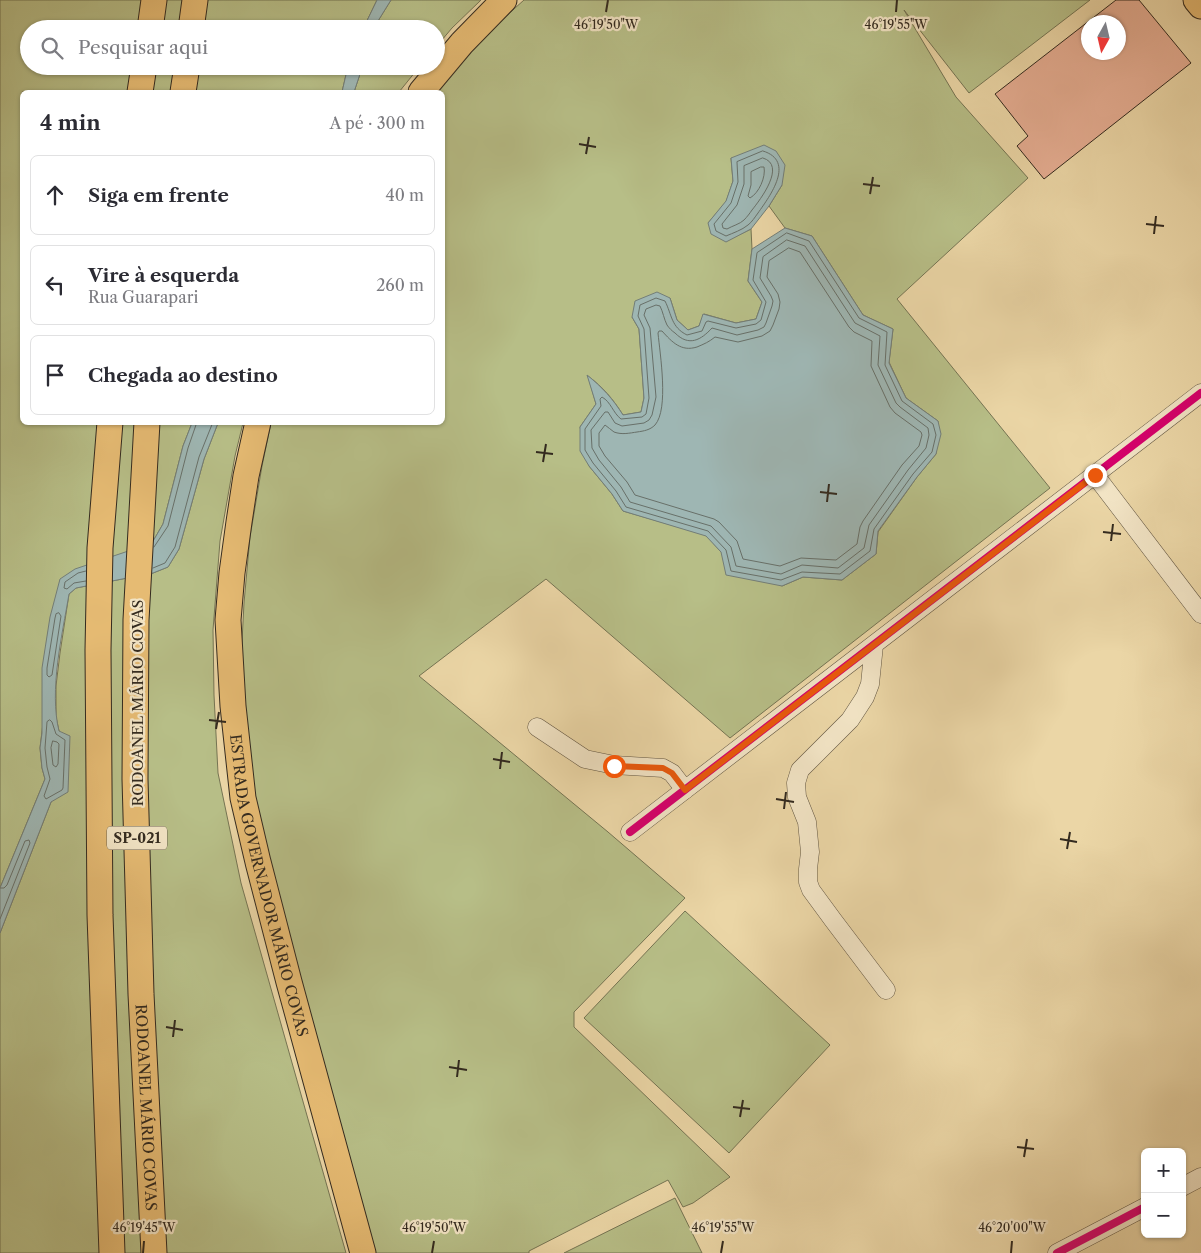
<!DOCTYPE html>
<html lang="pt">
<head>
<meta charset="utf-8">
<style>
  body { margin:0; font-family:"Libre Caslon Text",serif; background:#f2f2f3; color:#2b2b33 }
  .controls { position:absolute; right:15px; bottom:15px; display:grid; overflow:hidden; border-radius:8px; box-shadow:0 1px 4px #0004 }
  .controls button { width:45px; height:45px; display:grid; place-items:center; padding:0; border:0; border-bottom:1px solid #e1e1e2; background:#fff; color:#2b2b33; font:25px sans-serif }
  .compass { position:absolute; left:1081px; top:15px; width:45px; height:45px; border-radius:50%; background:#fff; box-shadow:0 1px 4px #0004; rotate:188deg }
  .stop { position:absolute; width:15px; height:15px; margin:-11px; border:4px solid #ea580c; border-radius:50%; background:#fff }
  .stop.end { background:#ea580c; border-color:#fff; box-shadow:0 1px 5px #0008 }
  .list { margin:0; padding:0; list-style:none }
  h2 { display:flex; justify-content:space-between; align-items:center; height:65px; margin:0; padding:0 20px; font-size:21px }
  h2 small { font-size:16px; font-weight:400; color:#7c7c81 }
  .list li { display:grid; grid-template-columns:32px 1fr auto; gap:15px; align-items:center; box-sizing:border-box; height:80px; margin:0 10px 10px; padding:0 10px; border:1px solid #e1e1e2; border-radius:8px }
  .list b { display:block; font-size:19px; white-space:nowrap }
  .list p { margin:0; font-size:16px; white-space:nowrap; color:#7c7c81 }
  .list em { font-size:16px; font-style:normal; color:#7c7c81 }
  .icon { flex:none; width:28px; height:28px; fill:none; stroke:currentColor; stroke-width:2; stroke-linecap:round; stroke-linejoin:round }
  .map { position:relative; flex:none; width:1201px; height:1253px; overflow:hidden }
  .search { position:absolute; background:#fff; box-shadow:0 1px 4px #0004; left:20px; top:20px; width:425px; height:55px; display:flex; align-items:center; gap:12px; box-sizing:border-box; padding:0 18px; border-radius:28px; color:#7c7c81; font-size:19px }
  .panel { position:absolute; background:#fff; box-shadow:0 1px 4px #0004; left:20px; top:90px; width:425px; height:335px; border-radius:8px }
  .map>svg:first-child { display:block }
  .green { fill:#b7be87; stroke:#757453; fill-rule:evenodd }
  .water { fill:#9eb6b3; stroke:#737e78 }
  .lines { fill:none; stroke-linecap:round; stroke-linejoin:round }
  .shore { stroke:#687069; stroke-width:1 }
  .building { fill:#e5ad92; stroke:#332a1f; fill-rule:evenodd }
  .minor-casing { stroke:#615541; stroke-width:19 }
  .highway-casing { stroke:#332a1f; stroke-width:27 }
  .minor { stroke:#f2e4c5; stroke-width:18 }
  .highway { stroke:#e6bb73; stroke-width:25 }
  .cycleway-casing { stroke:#f2e4c5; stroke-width:11 }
  .cycleway { stroke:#d6006c; stroke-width:8 }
  .route { stroke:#ea580c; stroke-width:6 }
  .ticks { fill:none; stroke:#332a1f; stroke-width:2 }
  .labels { text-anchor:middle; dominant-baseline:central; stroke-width:4.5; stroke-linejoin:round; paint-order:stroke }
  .shield { fill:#f2e4c5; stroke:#6c6251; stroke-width:1 }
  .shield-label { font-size:14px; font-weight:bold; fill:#332a1f }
  .street-label { font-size:15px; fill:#332a1f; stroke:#f2e4c5 }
  .ticks-label { font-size:12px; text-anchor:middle; fill:#332a1f; stroke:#f2e4c5; stroke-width:4.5; stroke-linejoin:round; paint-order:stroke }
</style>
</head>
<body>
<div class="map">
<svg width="1201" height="1253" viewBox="0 0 1201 1253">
  <rect width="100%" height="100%" fill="#ebd6a6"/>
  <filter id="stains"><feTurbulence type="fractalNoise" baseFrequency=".004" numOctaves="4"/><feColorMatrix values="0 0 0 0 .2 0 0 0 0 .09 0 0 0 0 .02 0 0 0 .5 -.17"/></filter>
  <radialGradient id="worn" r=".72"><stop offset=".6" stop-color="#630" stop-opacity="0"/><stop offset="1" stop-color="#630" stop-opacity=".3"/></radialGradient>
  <path class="green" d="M0 0H377L363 29H29V66H348L342 92H22V422L192 423 183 446 163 524 152 543 60 580 40 748 42 768 45 779 0 888Z
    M391 0H481L452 28 436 47V29H373Z
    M524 0H1090L969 93 904 10 956 97 1028 178 897 299 1050 488 730 738 546 579 419 676 608 832 685 898 574 1012V1027L730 1177 693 1203 683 1207 668 1180 529 1251V1253H375L319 1053 258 819 245 722 241 661 244 603 250 537 262 466 271 423 442 422V92H435L485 35ZM731 158 782 185 769 206 785 228 812 236 863 315 893 329 889 362 906 398 938 421 936 454 917 477 878 532 876 554 842 580 803 577 782 586 721 552 706 535 623 511 612 494 589 466 580 427 596 404 588 376C603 387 613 399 623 415L641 412 644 398 639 329 632 317 670 298 677 320 688 330 699 326 704 314 736 323 756 319 762 302 748 281 752 249 751 229 726 241 708 223 726 202 733 181Z
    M362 66H420L399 92H354L360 74Z
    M218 423H243L235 456 220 541 213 630 214 695 218 773 241 883 346 1253H0V933L51 802 59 731 56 717V686L60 653 69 594 76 588 153 573 168 567 179 549 204 459Z
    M685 911 830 1045 729 1153 584 1018Z
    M675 1198 702 1253H564Z"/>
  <path class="water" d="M377 0H391L373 29H363Z
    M348 66H362L360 74 354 92H342Z
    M764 145 776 151 785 165 782 185 769 206 751 229 726 242 711 234 708 223 726 201 733 181 731 158Z
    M785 228 812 236 863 315 893 329 889 363 906 398 938 421 941 434 936 454 917 477 878 531 876 554 842 580 803 577 782 586 726 575 721 552 706 536 623 511 612 494 589 466 580 451V427L596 404 587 375C602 387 613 399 623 415L641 412 644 398 639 329 632 317 635 301 657 292 670 298 677 320 688 330 699 326 703 314 736 323 756 319 762 302 748 281 752 249Z
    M192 423H218L204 459 179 549 168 567 153 573 76 588 69 594C62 636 49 690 59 731L70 736 68 792 51 802 0 933V888L45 779 42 768 40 748 42 733V668L50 617 60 579 75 569 152 543 163 524 183 446Z"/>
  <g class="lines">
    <path class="shore" d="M763 151C796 161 770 196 758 213 755 217 752 222 748 225 742 230 733 233 726 236L716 231 714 224 731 203 738 182 737 162Z
      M763 158C787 165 760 200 752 210 750 213 747 217 744 220 740 224 732 226 727 229L723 228 722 224 737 205 744 184V166Z
      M761 167H764C766 177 759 193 750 198L748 196 751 185V172Z
      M787 233 809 241 859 318 887 332 885 365 902 401 933 424 936 435 932 452 913 474 874 529 870 551 840 574 802 572 781 580 731 571 726 550 708 531 626 507 616 491 593 463 585 450V429L601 406 600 399 602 397C611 402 613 413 621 419L642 417 646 414 649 398 644 329 638 316 640 305 656 298 665 301C672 315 671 327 687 335L702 331 706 322 708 321 736 328 756 324 761 320 766 302 753 280 757 253Z
      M787 240 805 246 855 323 880 336 878 365 896 403 900 407 928 428 929 435 926 448 908 470 869 525 864 548 838 568 802 565 781 574 736 566 731 547 711 526 630 502 621 487 599 460 592 448 591 430 605 412H608L615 423 622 426 644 423 649 420 652 415 656 397 650 328 644 315 646 309 656 305 660 306C663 312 664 319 667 325 669 328 672 331 675 333 689 347 701 340 712 328L737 335 758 330 764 327 766 323 772 306 773 301 771 296 760 278 763 257Z
      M789 248 800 252 849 327 854 332 872 341 871 366 890 407 895 413 921 432 922 435 919 446 902 465 863 521 860 527 857 544 836 560 801 558 780 566 743 559 737 541 719 522 714 519 635 495 627 482 605 456 599 446V433L605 425C608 427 611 430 614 432 622 435 630 433 637 432 644 431 650 430 655 425 669 409 660 354 658 333L659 331H662C672 342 681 352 697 347 704 344 709 342 715 337L738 342 762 336 770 331 773 325 779 309 780 302 778 294 767 277 769 261Z
      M154 547 168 526 188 448 197 422
      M153 568 165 563 175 547 199 457 213 422
      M86 581 74 583 67 589 64 588 65 582 78 573 86 571
      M59 613 61 616 52 675 49 677 47 675V668L55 618 56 614Z
      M50 720 52 722 56 734 65 740 63 788 62 790 46 799 44 796 50 779 47 767 45 748 47 722Z
      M53 741 57 742 59 744 58 764 56 767 53 765 51 748Z
      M0 888H4L7 885 25 841 29 840 30 843 0 919"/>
  </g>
  <path class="building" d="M1116 0H1139L1191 63 1044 179 1017 146 1028 136 995 94ZM1088 22H1118V52H1088Z"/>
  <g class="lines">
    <g class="minor-casing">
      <path id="minor" d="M1095 475 1201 614
        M874 645 870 684 865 697 850 720 800 770 796 783 797 797 807 822 810 852 808 869V882L811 890 833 920 886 990
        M537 727 585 759 614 765 663 768 672 773 685 790
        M630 832 1201 393
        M1182 1187 1201 1177
        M1057 1253 1145 1207"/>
    </g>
    <g class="highway-casing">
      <g id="highway">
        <path d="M1196 0 1201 6"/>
        <path d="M150 29 154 0"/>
        <path d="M191 29 195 0"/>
        <path d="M140 92 144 66"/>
        <path d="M183 92 187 66"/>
        <path d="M421 92 462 43 504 0"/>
        <path d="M110 422 100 548 98 650 100 915 112 1253"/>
        <path id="s1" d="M147 422 136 620 135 779 141 994 154 1253"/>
        <path id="s2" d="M258 422 246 476 239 522 232 573 228 620 233 706 243 798 258 862 289 982 363 1253"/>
      </g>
    </g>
    <use href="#minor" class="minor"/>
    <use href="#highway" class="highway"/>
    <g class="cycleway-casing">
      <path id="cycleway" d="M630 832 1201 393
        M1057 1253 1145 1207"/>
    </g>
    <use href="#cycleway" class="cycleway"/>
  </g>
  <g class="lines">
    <path class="route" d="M614 766 663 768 672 773 685 790 1095 475"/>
  </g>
  <path class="ticks" d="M606 12 608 0M896 12 897 0M579 144 596 147M586 154 589 137M863 184 880 186M870 194 873 177M1146 224 1164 226M1154 234 1156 216M536 452 553 454M543 462 546 444M820 492 837 494M827 502 829 484M1103 532 1121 534M1111 541 1113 524M209 720 226 722M216 729 219 712M493 759 510 762M500 769 502 752M776 799 794 802M784 809 786 792M1060 839 1077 842M1067 849 1070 832M166 1027 183 1030M173 1037 175 1020M449 1067 467 1070M457 1077 459 1060M733 1107 750 1109M740 1117 743 1100M1017 1147 1034 1149M1024 1157 1027 1139M143 1253 144 1241M432 1253 434 1241M721 1253 723 1241M1011 1253 1012 1241"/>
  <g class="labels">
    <rect class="shield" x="107" y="826.5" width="60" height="23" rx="4"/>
    <g class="shield-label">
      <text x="137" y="838">SP-021</text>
    </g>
    <g class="street-label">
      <text transform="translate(137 703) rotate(-90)">RODOANEL MÁRIO COVAS</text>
      <text stroke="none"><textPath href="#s2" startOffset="470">ESTRADA GOVERNADOR MÁRIO COVAS</textPath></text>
      <text stroke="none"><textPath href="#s1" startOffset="686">RODOANEL MÁRIO COVAS</textPath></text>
    </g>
  </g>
  <g class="ticks-label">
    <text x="606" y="29">46°19'50"W</text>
    <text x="896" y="29">46°19'55"W</text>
    <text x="144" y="1232">46°19'45"W</text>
    <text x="434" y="1232">46°19'50"W</text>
    <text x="723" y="1232">46°19'55"W</text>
    <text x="1012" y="1232">46°20'00"W</text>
  </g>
  <rect width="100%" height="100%" filter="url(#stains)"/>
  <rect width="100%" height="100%" fill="url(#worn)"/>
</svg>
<div class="controls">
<button>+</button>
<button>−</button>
</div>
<svg class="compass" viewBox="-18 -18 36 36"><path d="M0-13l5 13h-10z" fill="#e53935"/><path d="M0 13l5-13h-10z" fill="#7c7c81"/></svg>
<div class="stop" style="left:614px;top:766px"></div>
<div class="stop end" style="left:1095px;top:475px"></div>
<div class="search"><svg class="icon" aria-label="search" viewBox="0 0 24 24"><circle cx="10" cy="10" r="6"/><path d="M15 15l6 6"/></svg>Pesquisar aqui</div>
<section class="panel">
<h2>4 min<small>A pé · 300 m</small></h2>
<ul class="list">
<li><svg class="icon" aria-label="ahead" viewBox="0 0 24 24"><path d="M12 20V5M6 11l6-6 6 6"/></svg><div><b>Siga em frente</b></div><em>40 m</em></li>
<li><svg class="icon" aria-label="left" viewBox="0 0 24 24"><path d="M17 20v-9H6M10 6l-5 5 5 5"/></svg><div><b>Vire à esquerda</b><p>Rua Guarapari</p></div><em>260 m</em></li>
<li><svg class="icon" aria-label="arrive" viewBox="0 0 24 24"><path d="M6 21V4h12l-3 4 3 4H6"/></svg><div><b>Chegada ao destino</b></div></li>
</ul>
</section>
</div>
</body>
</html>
